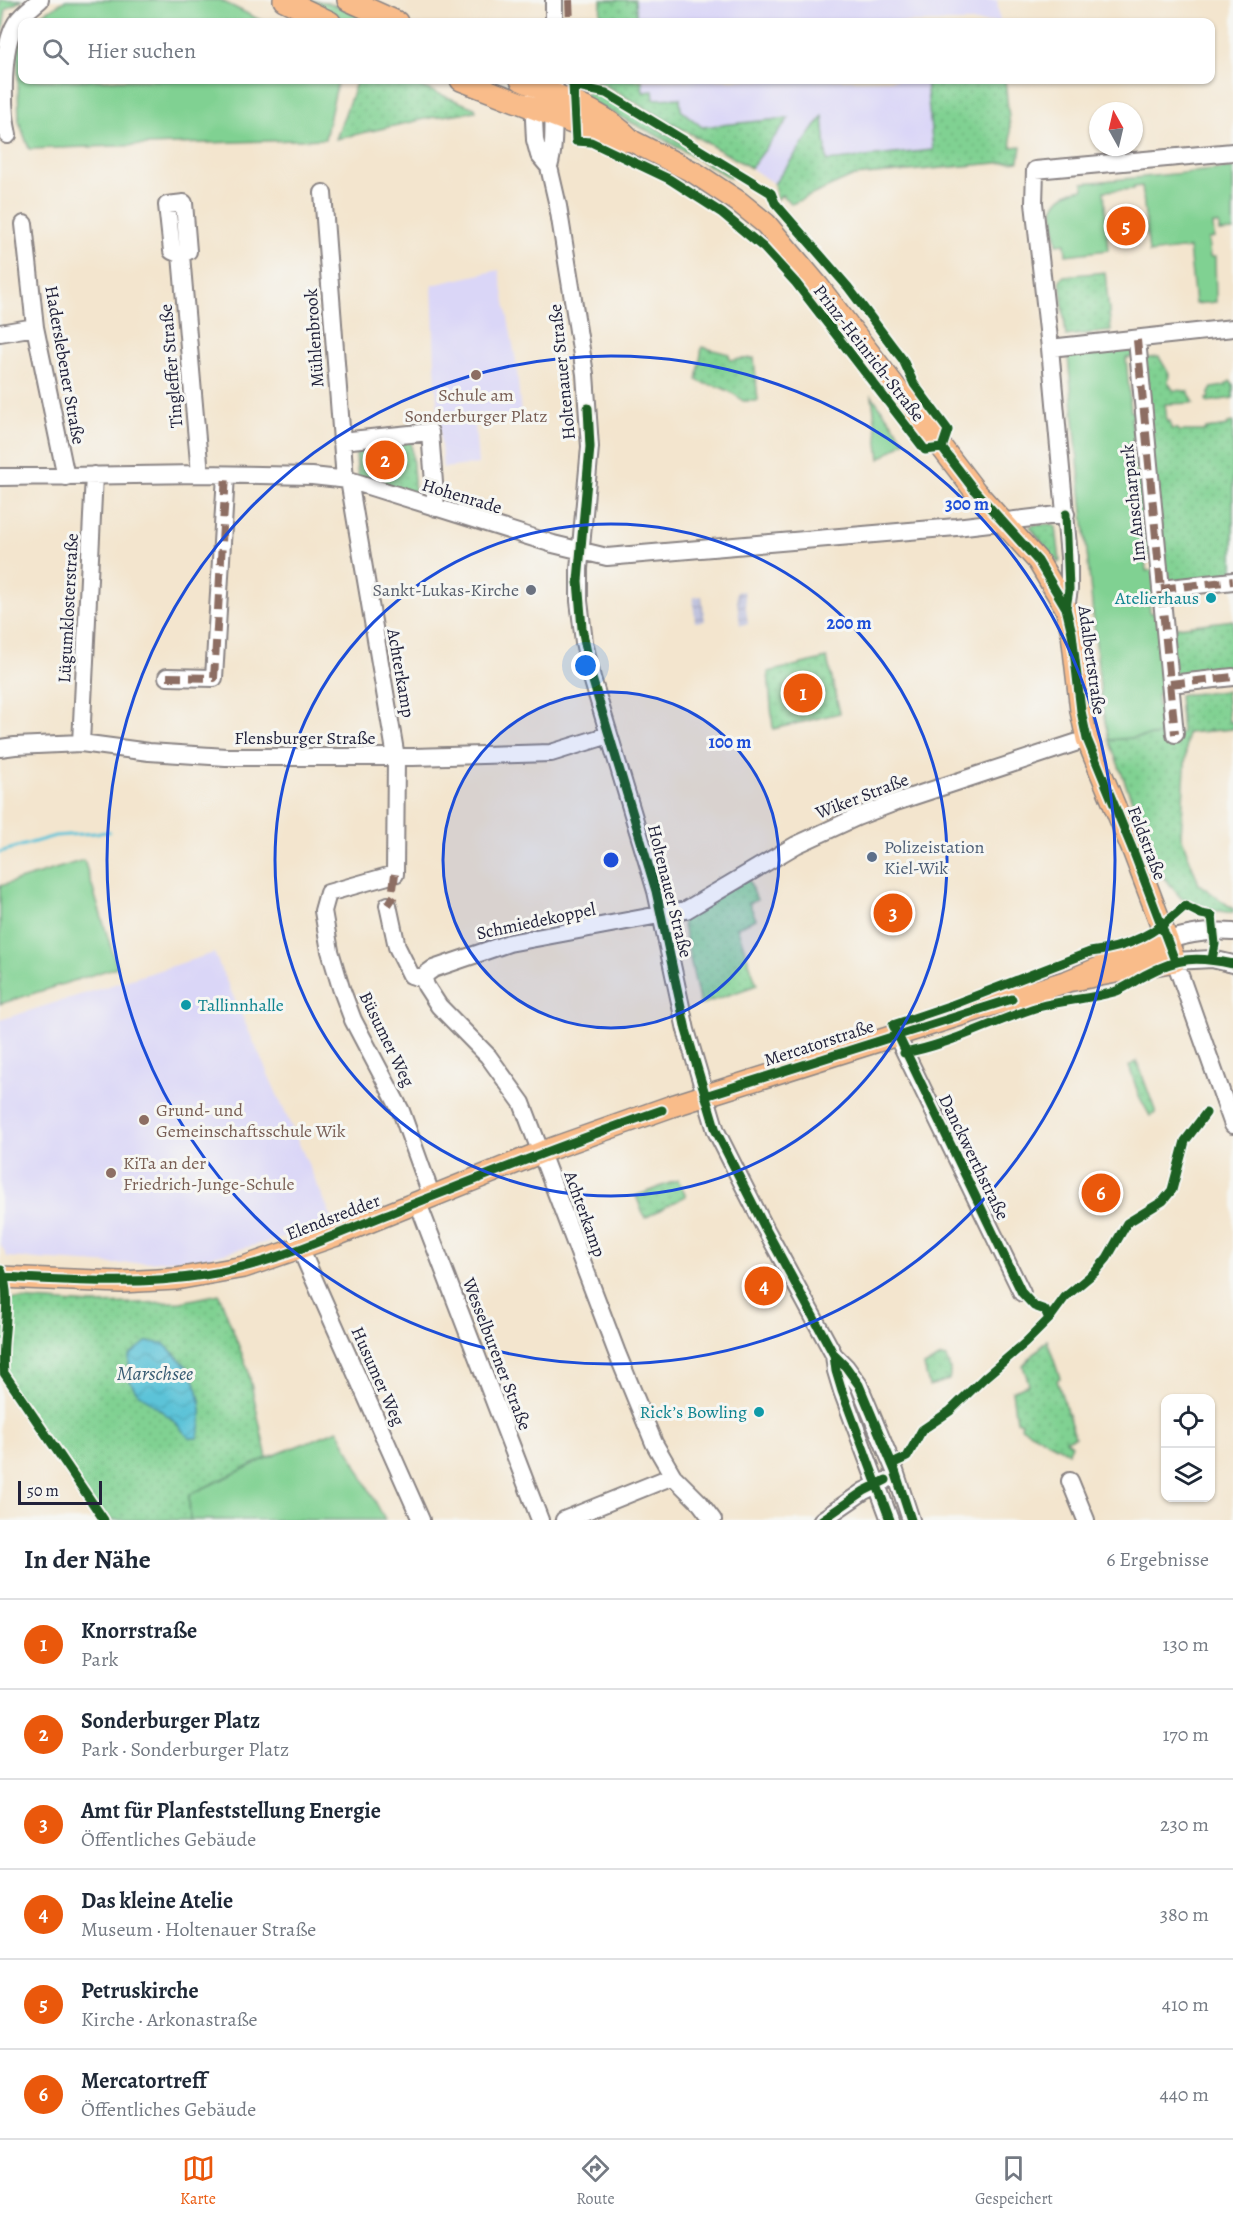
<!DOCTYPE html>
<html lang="de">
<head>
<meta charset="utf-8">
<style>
  body { margin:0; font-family:Alegreya,serif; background:#f2f2f3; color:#1f2937 }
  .controls { position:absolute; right:18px; bottom:18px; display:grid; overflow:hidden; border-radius:12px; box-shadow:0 2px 4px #0004 }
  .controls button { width:54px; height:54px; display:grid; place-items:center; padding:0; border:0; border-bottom:2px solid #e0e1e3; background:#fff; color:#1f2937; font:30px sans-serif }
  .compass { position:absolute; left:1089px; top:102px; width:54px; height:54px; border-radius:50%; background:#fff; box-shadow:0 2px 4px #0004; rotate:352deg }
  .scale { position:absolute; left:18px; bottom:15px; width:84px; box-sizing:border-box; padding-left:6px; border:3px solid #22223b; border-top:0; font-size:16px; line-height:21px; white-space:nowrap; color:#22223b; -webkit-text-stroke:4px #f6f6f2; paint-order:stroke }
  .you { position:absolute; left:586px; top:666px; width:21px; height:21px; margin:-15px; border:4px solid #fff; border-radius:50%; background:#1a73e8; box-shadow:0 0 0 9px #1a73e833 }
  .badge { display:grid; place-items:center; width:39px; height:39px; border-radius:50%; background:#ea580c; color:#fff; font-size:20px; font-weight:700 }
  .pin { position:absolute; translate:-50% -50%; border:3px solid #fff; box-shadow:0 2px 6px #0006 }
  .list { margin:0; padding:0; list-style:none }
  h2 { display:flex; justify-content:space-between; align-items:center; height:78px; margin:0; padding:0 24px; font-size:26px }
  h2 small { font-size:20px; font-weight:400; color:#747a83 }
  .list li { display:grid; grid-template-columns:39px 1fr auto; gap:18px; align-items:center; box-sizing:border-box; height:90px; padding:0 24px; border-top:2px solid #e0e1e3 }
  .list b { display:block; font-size:22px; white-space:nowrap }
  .list p { margin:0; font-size:20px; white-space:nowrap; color:#747a83 }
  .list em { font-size:20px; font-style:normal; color:#747a83 }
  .icon { flex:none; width:33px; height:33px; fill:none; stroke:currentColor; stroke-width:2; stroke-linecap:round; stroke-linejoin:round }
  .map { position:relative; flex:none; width:1233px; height:1520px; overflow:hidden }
  .search { position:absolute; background:#fff; box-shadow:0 2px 4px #0004; left:18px; right:18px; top:18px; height:66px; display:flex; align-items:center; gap:15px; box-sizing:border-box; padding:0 21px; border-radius:12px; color:#747a83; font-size:22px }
  .sheet { height:618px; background:#fff }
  nav { display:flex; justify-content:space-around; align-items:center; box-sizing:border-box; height:84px; border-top:2px solid #e0e1e3; background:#fff; font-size:16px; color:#747a83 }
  nav a { display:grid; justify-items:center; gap:3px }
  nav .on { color:#ea580c }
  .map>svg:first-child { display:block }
  .built { fill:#dad6f7 }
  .industrial { fill:url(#industrial-grid) }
  .grass { fill:url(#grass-dots); stroke:#517a66; stroke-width:1.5 }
  .garden { fill:#80d192; stroke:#517a66; stroke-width:1.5 }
  .water { fill:url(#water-waves); stroke:#3e728a; stroke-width:1.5 }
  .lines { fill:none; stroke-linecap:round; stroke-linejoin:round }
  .stream { stroke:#5bc3d8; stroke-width:3 }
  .minor-casing { stroke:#8a8484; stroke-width:20 }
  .major-casing { stroke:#8a8484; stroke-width:24 }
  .minor { stroke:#fff; stroke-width:16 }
  .major { stroke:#f9bc8a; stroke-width:21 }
  .quiet { stroke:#8d6e63; stroke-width:8; stroke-dasharray:15 8; stroke-linecap:butt }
  .cycleway-casing { stroke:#f6f6f2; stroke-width:13 }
  .cycleway { stroke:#1b5e20; stroke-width:9 }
  .ring { fill:none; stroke:#1d4ed8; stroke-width:3 }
  .education-dot { fill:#8d6e63; stroke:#f6f6f2; stroke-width:2 }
  .worship-dot { fill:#6b7280; stroke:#f6f6f2; stroke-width:2 }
  .culture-dot { fill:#0f9aa8; stroke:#f6f6f2; stroke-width:2 }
  .service-dot { fill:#5c6f8a; stroke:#f6f6f2; stroke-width:2 }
  .labels { text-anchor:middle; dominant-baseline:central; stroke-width:6; stroke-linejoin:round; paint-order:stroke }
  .street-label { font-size:18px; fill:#22223b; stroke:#f6f6f2 }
  .education-label { font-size:18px; fill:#785e54; stroke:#f6f6f2; text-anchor:start }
  .worship-label { font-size:18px; fill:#5b616d; stroke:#f6f6f2; text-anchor:end }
  .culture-label { font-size:18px; fill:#0d838f; stroke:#f6f6f2; text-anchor:end }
  .service-label { font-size:18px; fill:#4e5e75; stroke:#f6f6f2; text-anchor:start }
  .water-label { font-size:20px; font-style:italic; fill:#365a72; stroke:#f6f6f2 }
  .centre { fill:#1d4ed8; stroke:#f6f6f2; stroke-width:3 }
  .ring-label { font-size:18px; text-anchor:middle; font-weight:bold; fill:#1d4ed8; stroke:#f6f6f2; stroke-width:6; stroke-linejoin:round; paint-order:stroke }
</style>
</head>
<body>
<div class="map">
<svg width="1233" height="1520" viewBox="0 0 1233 1520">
  <defs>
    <pattern id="industrial-grid" width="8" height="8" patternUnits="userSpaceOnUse" patternTransform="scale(1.5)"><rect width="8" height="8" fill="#c0c2dd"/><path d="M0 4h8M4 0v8" fill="none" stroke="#a5a6bf"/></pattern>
    <pattern id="grass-dots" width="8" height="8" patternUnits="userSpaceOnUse" patternTransform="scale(1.5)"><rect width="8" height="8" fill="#80d192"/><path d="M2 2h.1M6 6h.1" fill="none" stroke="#6eb37f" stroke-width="1.8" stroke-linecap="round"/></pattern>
    <pattern id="water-waves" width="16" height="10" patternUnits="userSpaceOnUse" patternTransform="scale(1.5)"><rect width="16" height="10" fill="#5bc3d8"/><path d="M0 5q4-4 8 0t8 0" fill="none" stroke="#4fa7ba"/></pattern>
  </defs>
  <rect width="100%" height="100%" fill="#f6f6f2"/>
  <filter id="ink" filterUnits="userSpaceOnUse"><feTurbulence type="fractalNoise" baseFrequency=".0167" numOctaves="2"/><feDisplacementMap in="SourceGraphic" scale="12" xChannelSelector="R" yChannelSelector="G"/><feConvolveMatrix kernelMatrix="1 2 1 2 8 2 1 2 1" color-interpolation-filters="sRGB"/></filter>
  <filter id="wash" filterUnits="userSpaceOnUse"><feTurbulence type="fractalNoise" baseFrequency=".008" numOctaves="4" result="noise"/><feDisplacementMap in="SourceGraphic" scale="24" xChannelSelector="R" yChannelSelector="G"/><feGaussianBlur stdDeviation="1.35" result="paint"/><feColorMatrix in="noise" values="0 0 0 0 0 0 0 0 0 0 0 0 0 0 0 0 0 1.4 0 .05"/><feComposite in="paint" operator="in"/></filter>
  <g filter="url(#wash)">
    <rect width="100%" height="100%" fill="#f3e5ce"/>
    <path class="built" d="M624 0H997L1000 22H626Z
      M633 80H1005L1012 147 1021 146 1020 158 1019 161H1014L854 176 792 204 781 195 777 200 774 184 751 168 788 118 702 127 680 110 635 97Z
      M499 270 516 361 521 415 506 416 474 414 478 464 443 468 436 388 432 285Z
      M214 953 333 1220 275 1240 206 1258 115 1264 7 1257 0 1243V1020Z"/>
    <path class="industrial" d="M744 591 748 624 740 625 736 592Z
      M702 596 705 621 695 622 693 597Z"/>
    <path class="grass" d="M297 0 327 2 379 22H349Z
      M601 0H635L637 22H600Z
      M357 80H404L475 108 476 111 429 118 336 139Z
      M589 80H642L643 92 653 91 654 99 680 98 681 110 702 127 789 118 751 168 603 84Z
      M926 80H1005L1012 147 1021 146 1019 161 854 176 792 204 781 195 777 200 774 184 823 116 827 161 933 150Z
      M588 92 601 94 738 177H729L656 135 583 98Z
      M1105 272 1111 331 1066 336 1060 280 1064 276Z
      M702 347 729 354 730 360 754 358 758 401H743C735 394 727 389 716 386 708 384 703 385 697 380Z
      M1159 357 1169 374 1168 382 1173 390 1188 391 1194 403 1165 404 1167 421H1170L1171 429H1177L1178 431H1206V429L1228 426V423L1233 422V577L1167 582 1139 359Z
      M1230 381 1233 385V398L1207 402 1206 399 1209 398V393L1212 388 1224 386Z
      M411 437 415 494 358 478 355 442Z
      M1052 524 1056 527 1060 561 1058 563 1030 527 1032 525Z
      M1233 620V673L1184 678 1175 675 1170 628Z
      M827 658 840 713 773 729 768 672Z
      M1226 691 1229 722H1233V729L1187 733 1181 836 1199 884 1233 909V913L1196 908 1181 898 1159 872 1109 740 1182 733 1179 695Z
      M746 873 757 900 749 903 756 919 737 927 757 985 700 1005 680 911Z
      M1137 1061 1156 1113 1150 1116 1139 1096 1129 1066Z
      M678 1180 686 1196 645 1218 636 1196Z
      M219 1294 248 1370 267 1458 189 1495 190 1520H99L0 1374 4 1298 92 1304 181 1302Z
      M1047 1340 1060 1378 1057 1380 1075 1437 1066 1440 1072 1445 1068 1452 1021 1427 1022 1423 1016 1421 1012 1391 1029 1384 1023 1366Z
      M941 1357 946 1358C950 1366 951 1371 949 1380L929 1386 924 1366Z"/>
    <path class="garden" d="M0 0H22L6 9 0 50Z
      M66 0H220L264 22H29Z
      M22 34V80H338L325 139 29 149 19 121 17 43Z
      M1233 168V231L1219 232V224H1213L1214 238 1208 239 1210 257H1215L1216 302 1195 304 1189 248 1149 253 1142 186 1134 187V189L1104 191 1108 250 1066 255 1065 243 1057 244 1053 210C1058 196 1069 191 1083 189V183Z
      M1134 350 1135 357 1126 358 1131 412 1140 411V417L1131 418 1133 432 1141 431 1143 455 1135 457 1137 477H1145L1153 555 1145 557 1146 571 1155 570 1158 599 1149 600 1150 613 1159 612 1168 693 1157 694 1158 707 1170 706V716L1160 717 1161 731H1172L1171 734 1109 740 1102 707 1068 357Z
      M872 396 905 441 880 459Z
      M84 860 117 967 0 1004V886Z
      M338 1430 385 1520H190L189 1495 267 1458Z"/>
    <path class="water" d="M146 1342 163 1343C171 1351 179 1358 186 1366 200 1384 206 1418 197 1438H189L174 1421 136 1391 129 1380V1356Z"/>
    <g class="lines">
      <path class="stream" d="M0 852 55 836 109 832"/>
    </g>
  </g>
  <g filter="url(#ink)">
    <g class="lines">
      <g class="minor-casing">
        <path id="minor" d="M554 0V22
          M533 99 535 140 539 155 549 167 558 206 585 374 590 447 579 569V601L584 642 592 678 656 891 686 1030 716 1131 764 1226 834 1355 846 1367 859 1385 895 1471 911 1520
          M8 135C2 108 1 47 16 23 22 14 32 7 40 0
          M549 167C557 139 551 109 555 80
          M323 193 345 480
          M184 203 188 251 181 255 172 251 167 205Z
          M24 224 35 327 66 477
          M181 255 200 474
          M0 333 35 327
          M1137 340 1175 734
          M1050 348 1233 328
          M341 441 430 432 436 508
          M0 477 200 474 312 476 349 480 553 544 607 557 956 527 1066 514
          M349 480 396 757 395 874 328 893 323 911 330 951 341 988 353 1020 401 1111 432 1197
          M1161 589 1233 581
          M1066 608 1069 589V557L1050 348 1034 203 1035 170 1233 152
          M167 677 214 678 226 475
          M1170 684 1233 677
          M81 743 94 475
          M0 748 15 746 81 743 149 752 226 757H413L551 753 609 735
          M388 905 397 947 411 975 424 979
          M1167 940C1190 934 1210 930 1233 932
          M1233 964 1212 959 1175 961 1233 1125
          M424 979 426 974 433 969 509 943 686 910 796 845 857 817 896 802 1087 739
          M424 979 426 986 439 1006 488 1056 522 1103 617 1353 654 1443 673 1476 700 1503 713 1520
          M897 1036 1022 1293
          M418 1203 540 1520
          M300 1248 421 1520
          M834 1355 836 1371 842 1391 890 1520
          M1070 1481 1086 1520
          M564 1520 673 1476
          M822 1520 864 1491 885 1481"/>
      </g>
      <g class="major-casing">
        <path id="major" d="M284 0 330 22
          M348 0 397 22
          M461 80 611 138 632 141 695 173 739 202 766 224 818 286 975 491 1038 561 1066 608 1072 633 1081 711 1087 739 1134 853 1175 961 1068 981
          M521 80C559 97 603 110 632 141
          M0 1277 121 1282 176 1279 244 1267 334 1236 542 1152 672 1106 1068 981 1167 940"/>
      </g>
      <use href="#minor" class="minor"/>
      <use href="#major" class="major"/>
      <path class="quiet" d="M569 0 570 22
        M1137 340 1175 734
        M1161 589 1233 581
        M167 677 214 678 226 475
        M1170 684 1233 677
        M393 889 395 874
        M388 905 394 896"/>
      <g class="cycleway-casing">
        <path id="cycleway" d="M569 80 578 87 606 93 771 193 775 203 848 287 890 343 903 360 914 384 948 430 942 448
          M573 84 576 141 591 142 669 179 722 213 764 248 796 283 925 450 942 448
          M588 408 590 447 578 581 582 628 592 678 656 891 686 1030 716 1131 764 1226 834 1355 846 1367 859 1385 895 1471 911 1520
          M942 448 975 491 1038 561 1066 608
          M1066 514 1069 589 1066 608 1072 633 1081 711 1087 739 1134 853 1175 961
          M904 1053C950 1045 993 1021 1038 1007 1063 1000 1089 999 1114 992 1126 988 1134 981 1145 975 1179 957 1196 956 1233 964
          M705 1096 1012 999
          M1 1270C14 1302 0 1339 4 1373L104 1520
          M0 1277C68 1280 136 1286 204 1275 267 1266 327 1238 385 1215 477 1179 568 1142 662 1110
          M1049 1319 1045 1310 1034 1306 1022 1293 893 1025 952 1005 1090 952C1129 948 1156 933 1185 906L1201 914 1212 916 1215 944 1212 959
          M834 1355 836 1371 842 1391 890 1520
          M892 1464 907 1457 922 1430 950 1411 984 1378 1025 1343 1049 1319 1065 1297 1095 1272 1107 1258 1127 1223 1163 1201 1172 1190 1185 1141 1206 1113
          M822 1520 864 1491 886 1480"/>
      </g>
      <use href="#cycleway" class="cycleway"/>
    </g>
  </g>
  <circle cx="611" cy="860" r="168" fill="#1d4ed8" fill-opacity=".12"/>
  <g class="ring">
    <circle cx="611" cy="860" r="168"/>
    <circle cx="611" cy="860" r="336"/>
    <circle cx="611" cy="860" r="504"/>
  </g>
  <g class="education-dot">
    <circle cx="476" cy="375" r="6"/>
    <circle cx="144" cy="1120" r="6"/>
    <circle cx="111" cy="1173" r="6"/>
  </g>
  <circle class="worship-dot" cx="531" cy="590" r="6"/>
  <g class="culture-dot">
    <circle cx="1211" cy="598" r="6"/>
    <circle cx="186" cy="1005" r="6"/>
    <circle cx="759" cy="1412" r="6"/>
  </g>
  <circle class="service-dot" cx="872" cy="857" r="6"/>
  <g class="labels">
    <g class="street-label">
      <text transform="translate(314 338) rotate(-94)">Mühlenbrook</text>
      <text transform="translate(869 353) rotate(52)">Prinz-Heinrich-Straße</text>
      <text transform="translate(65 365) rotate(80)">Haderslebener Straße</text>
      <text transform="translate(171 366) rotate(-95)">Tingleffer Straße</text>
      <text transform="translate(562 372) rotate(-96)">Holtenauer Straße</text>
      <text transform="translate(462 496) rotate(17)">Hohenrade</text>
      <text transform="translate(1133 503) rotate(-96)">Im Anscharpark</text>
      <text transform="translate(68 608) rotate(-87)">Lügumklosterstraße</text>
      <text transform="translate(1092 660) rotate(82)">Adalbertstraße</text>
      <text transform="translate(401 673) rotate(80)">Achterkamp</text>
      <text x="305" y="738">Flensburger Straße</text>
      <text transform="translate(862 796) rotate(-21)">Wiker Straße</text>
      <text transform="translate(1147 843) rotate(69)">Feldstraße</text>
      <text transform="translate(670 891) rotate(76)">Holtenauer Straße</text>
      <text transform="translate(536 921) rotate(-12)">Schmiedekoppel</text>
      <text transform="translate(387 1039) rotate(64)">Büsumer Weg</text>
      <text transform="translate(819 1043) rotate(-18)">Mercatorstraße</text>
      <text transform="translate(974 1157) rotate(64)">Danckwerthstraße</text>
      <text transform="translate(585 1214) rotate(70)">Achterkamp</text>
      <text transform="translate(333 1217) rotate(-21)">Elendsredder</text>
      <text transform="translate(497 1354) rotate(69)">Wesselburener Straße</text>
      <text transform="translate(378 1376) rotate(66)">Husumer Weg</text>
    </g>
    <g class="education-label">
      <text x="476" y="395" text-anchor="middle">Schule am<tspan x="476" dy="21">Sonderburger Platz</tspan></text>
      <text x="156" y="1110">Grund- und<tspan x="156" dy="21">Gemeinschaftsschule Wik</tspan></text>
      <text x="123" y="1163">KiTa an der<tspan x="123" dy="21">Friedrich-Junge-Schule</tspan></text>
    </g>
    <g class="worship-label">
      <text x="519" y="590">Sankt-Lukas-Kirche</text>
    </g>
    <g class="culture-label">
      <text x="1199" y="598">Atelierhaus</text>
      <text x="198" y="1005" text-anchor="start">Tallinnhalle</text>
      <text x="747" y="1412">Rick’s Bowling</text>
    </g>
    <g class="service-label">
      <text x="884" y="847">Polizeistation<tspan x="884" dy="21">Kiel-Wik</tspan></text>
    </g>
    <g class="water-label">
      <text x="155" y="1373">Marschsee</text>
    </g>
  </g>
  <circle cx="611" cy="860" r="9" class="centre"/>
  <g class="ring-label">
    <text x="967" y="510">300 m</text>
    <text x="849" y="629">200 m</text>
    <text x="730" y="748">100 m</text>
  </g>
</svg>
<div class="controls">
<button><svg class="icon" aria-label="locate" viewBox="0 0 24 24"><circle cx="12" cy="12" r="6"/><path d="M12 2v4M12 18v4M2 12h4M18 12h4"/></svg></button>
<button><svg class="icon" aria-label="layers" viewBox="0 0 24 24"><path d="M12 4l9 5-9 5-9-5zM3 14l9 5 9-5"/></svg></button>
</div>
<svg class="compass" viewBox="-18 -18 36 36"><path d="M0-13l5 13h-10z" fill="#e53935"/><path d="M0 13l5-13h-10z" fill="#747a83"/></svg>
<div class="scale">50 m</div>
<div class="you"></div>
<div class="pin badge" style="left:803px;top:693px">1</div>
<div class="pin badge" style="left:385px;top:460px">2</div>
<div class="pin badge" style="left:893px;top:913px">3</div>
<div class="pin badge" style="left:764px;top:1286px">4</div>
<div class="pin badge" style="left:1126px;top:226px">5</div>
<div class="pin badge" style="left:1101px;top:1193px">6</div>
<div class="search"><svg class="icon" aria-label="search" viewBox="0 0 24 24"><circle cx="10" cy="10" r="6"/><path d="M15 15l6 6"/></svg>Hier suchen</div>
</div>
<section class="sheet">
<h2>In der Nähe<small>6 Ergebnisse</small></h2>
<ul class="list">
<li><span class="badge">1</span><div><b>Knorrstraße</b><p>Park</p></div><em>130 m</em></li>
<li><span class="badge">2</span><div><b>Sonderburger Platz</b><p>Park · Sonderburger Platz</p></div><em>170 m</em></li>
<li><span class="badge">3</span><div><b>Amt für Planfeststellung Energie</b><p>Öffentliches Gebäude</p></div><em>230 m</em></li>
<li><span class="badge">4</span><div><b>Das kleine Atelie</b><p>Museum · Holtenauer Straße</p></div><em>380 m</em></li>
<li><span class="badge">5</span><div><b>Petruskirche</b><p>Kirche · Arkonastraße</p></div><em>410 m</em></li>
<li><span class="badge">6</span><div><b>Mercatortreff</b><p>Öffentliches Gebäude</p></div><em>440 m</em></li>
</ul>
</section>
<nav>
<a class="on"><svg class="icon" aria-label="map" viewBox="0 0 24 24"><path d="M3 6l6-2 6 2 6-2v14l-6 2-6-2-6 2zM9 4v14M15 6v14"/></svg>Karte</a>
<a><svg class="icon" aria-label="directions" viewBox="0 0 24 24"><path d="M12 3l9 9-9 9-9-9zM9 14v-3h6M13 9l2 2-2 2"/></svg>Route</a>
<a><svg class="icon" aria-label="saved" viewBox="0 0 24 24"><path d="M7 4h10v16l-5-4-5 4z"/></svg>Gespeichert</a>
</nav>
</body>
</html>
